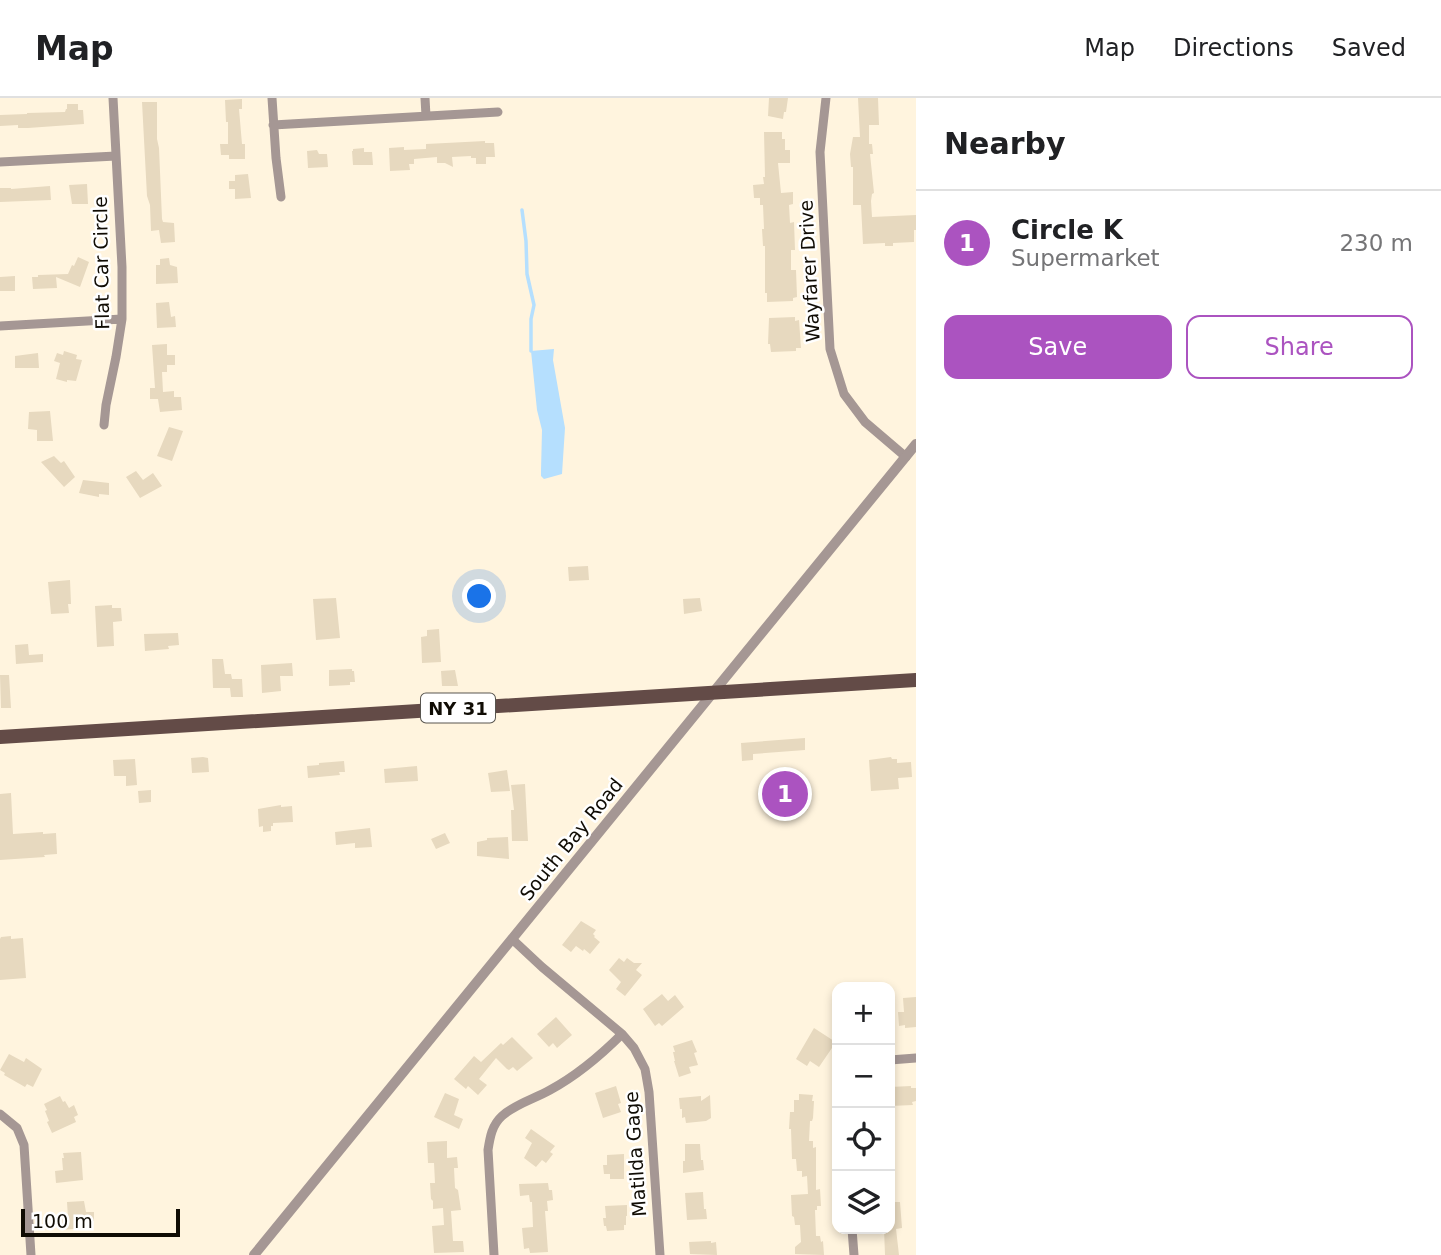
<!DOCTYPE html>
<html lang="en">
<head>
<meta charset="utf-8">
<style>
  body { margin:0; font-family:"DejaVu Sans",sans-serif; background:#f2f2f2; color:#202124 }
  .controls { position:absolute; right:21px; bottom:21px; display:grid; overflow:hidden; border-radius:14px; box-shadow:0 4px 10px #0003 }
  .controls button { width:63px; height:63px; display:grid; place-items:center; padding:0; border:0; border-bottom:2px solid #e0e0e0; background:#fff; color:#202124; font:35px sans-serif }
  .scale { position:absolute; left:21px; bottom:18px; width:159px; box-sizing:border-box; padding-left:7px; border:4px solid #100c04; border-top:0; font-size:19px; line-height:24px; white-space:nowrap; color:#100c04; -webkit-text-stroke:5px #fff; paint-order:stroke }
  .you { position:absolute; left:480px; top:499px; width:24px; height:24px; margin:-18px; border:5px solid #fff; border-radius:50%; background:#1a73e8; box-shadow:0 0 0 10px #1a73e833 }
  .badge { display:grid; place-items:center; width:46px; height:46px; border-radius:50%; background:#ab53c0; color:#fff; font-size:23px; font-weight:700 }
  .pin { position:absolute; translate:-50% -50%; border:4px solid #fff; box-shadow:0 2px 7px #0006 }
  .list { margin:0; padding:0; list-style:none }
  h2 { display:flex; justify-content:space-between; align-items:center; height:91px; margin:0; padding:0 28px; font-size:30px }
  h2 small { font-size:23px; font-weight:400; color:#757577 }
  .list li { display:grid; grid-template-columns:46px 1fr auto; gap:21px; align-items:center; box-sizing:border-box; height:105px; padding:0 28px; border-top:2px solid #e0e0e0 }
  .list b { display:block; font-size:26px; white-space:nowrap }
  .list p { margin:0; font-size:23px; white-space:nowrap; color:#757577 }
  .list em { font-size:23px; font-style:normal; color:#757577 }
  .actions { display:flex; gap:14px; padding:21px 28px }
  .actions a { flex:1; padding:16px 0; border:2px solid #ab53c0; border-radius:14px; text-align:center; font-size:24px; color:#ab53c0 }
  .actions .main { background:#ab53c0; color:#fff }
  .icon { flex:none; width:38px; height:38px; fill:none; stroke:currentColor; stroke-width:2; stroke-linecap:round; stroke-linejoin:round }
  .map { position:relative; flex:none; width:916px; height:1157px; overflow:hidden }
  header { display:flex; align-items:center; gap:42px; box-sizing:border-box; height:98px; padding:0 35px; background:#fff; border-bottom:2px solid #e0e0e0 }
  header strong { font-size:33px }
  nav { display:flex; gap:38px; margin-inline-start:auto; font-size:24px }
  main { display:flex }
  aside { flex:1; background:#fff }
  .map>svg:first-child { display:block }
  .water { fill:#b5dffe }
  .lines { fill:none; stroke-linecap:round; stroke-linejoin:round }
  .stream { stroke:#b5dffe; stroke-width:3.5 }
  .building { fill:#e7d9bf }
  .minor { stroke:#a59794; stroke-width:9 }
  .tertiary { stroke:#a59794; stroke-width:10 }
  .primary { stroke:#634b47; stroke-width:14 }
  .labels { text-anchor:middle; dominant-baseline:central; stroke-width:5; stroke-linejoin:round; paint-order:stroke }
  .shield { fill:#fff; stroke:#58554f; stroke-width:2 }
  .shield-label { font-size:18px; font-weight:bold; fill:#100c04 }
  .street-label { font-size:19px; fill:#100c04; stroke:#fff }
</style>
</head>
<body>
<header>
<strong>Map</strong>
<nav><a>Map</a><a>Directions</a><a>Saved</a></nav>
</header>
<main>
<div class="map">
<svg width="916" height="1157" viewBox="0 0 916 1157">
  <rect width="100%" height="100%" fill="#fff4de"/>
  <path class="water" d="M554 251 553 262 565 330 562 376 544 381 541 378V373L542 332 537 312 531 253Z"/>
  <g class="lines">
    <path class="stream" d="M522 112 526 143 527 176 534 207 531 221V253"/>
  </g>
  <path class="building" d="M769 0H788L786 14H784L783 21 768 18Z
    M858 0H878L879 27H869V46H872L873 56H870L874 95 872 96 871 103 872 119 916 117V132H914V144L893 145V148H885V145L863 146 861 107H853V69H851L850 56 853 39H860Z
    M242 1V11H239L242 46H245V61H229V57H221L220 46H228V24H226L225 2Z
    M142 4H157V41L159 50 162 121 163 124 174 125 175 144 161 145 159 132 151 133 150 107 147 98Z
    M67 6H78V12H83L84 26 28 30H18V27L0 28V17L27 16V15L65 14 66 11H67Z
    M764 34H782V41H785V52H790V65H778L781 95 793 94V106L789 107 790 125 794 124 795 152H791V172H796L797 199 793 200V203L767 204V195H765V148H763L762 131H764L763 107H760V100H754L753 87 764 86 763 79H765Z
    M485 43V45H494L495 59H486V66H476V60H471V58L452 59 453 69 445 65H437V59L414 61V66H409L410 72 390 73 389 50 404 49V52L426 51V46Z
    M364 50V54H372L373 67H353L352 53H353V51Z
    M317 52 319 56H327L328 69 308 70 307 53Z
    M248 76 251 100 235 101V91H229V83H235V77Z
    M87 86 88 106H72L69 87Z
    M50 88 51 102 0 104V90H11V91Z
    M78 159 89 164 80 189 56 179 57 190 33 191 32 179H38V177L68 176 72 167 74 168Z
    M169 160 170 167 177 169 178 185 156 186V167H160V161Z
    M15 178V193H0V179Z
    M169 204 171 219 175 218 176 229 157 230 156 205Z
    M795 219V223L799 222 801 250H796V253L771 254 770 246H768L769 220Z
    M167 246V257H175V267H167V274H162L163 294 174 293V299H181L182 312 160 314 158 301H150V290H155L152 247Z
    M64 253 77 257 76 261 82 262 76 283 67 282V284L56 281 60 265 54 263 57 255 63 257Z
    M38 255 39 270H15V258Z
    M50 313 53 343H37V332L28 331 29 314Z
    M169 329 183 333 172 363 157 358Z
    M54 358 61 365 64 363 75 379 64 389 41 364Z
    M136 373 143 382 153 375 162 388 140 400 126 379Z
    M83 382 109 385V397L99 396V399L79 395Z
    M588 468 589 482 569 483 568 469Z
    M70 482 71 506H68L69 515 51 516 48 484Z
    M336 500 340 540 316 542 313 501Z
    M700 500 702 513 684 516 683 501Z
    M112 507V510H121L122 523 113 524 114 548 97 549 95 508Z
    M439 531 441 564 422 565 421 539 427 538V532Z
    M178 535 179 547 168 548 169 551 145 553 144 536Z
    M28 546 29 557 43 556V564L16 566 15 547Z
    M212 561H223L225 576H231L232 581H242L243 599H231L230 590H213Z
    M292 565 293 578H280L281 593 262 595 261 567Z
    M352 571V573H354L355 584H350V587L329 588V572Z
    M455 572 458 588H442L441 573Z
    M0 577H9L11 610H1Z
    M805 640V652L753 656V662L742 663 741 645Z
    M203 659 208 660 209 674 192 675 191 660Z
    M891 659 892 661H897V665L911 664 912 679 898 680 899 691 871 693 869 662Z
    M135 661 137 687 126 688V678H114L113 662Z
    M344 663 345 674H339L340 677 308 680 307 668 319 667V665Z
    M417 668 418 683 385 685 384 671Z
    M507 672 510 693 491 694 488 675Z
    M789 679V680L806 679 808 712 765 714 763 682Z
    M525 686 528 743H512L511 712H514L511 687Z
    M151 692V704L139 705 138 693Z
    M11 695 13 736 43 734V736L56 735 57 756 44 757 45 759 0 762V696Z
    M281 707V709L292 708 293 724 273 725V728H271V733L263 734V728L259 729 258 711Z
    M370 730 372 749 355 750V745L336 747 335 734Z
    M445 735 450 745 436 751 431 741Z
    M508 739 509 761 477 758V744L487 742V740Z
    M581 823 596 832 593 836 595 838 594 839 600 844 590 856 584 851 583 853 576 848 571 854 562 847Z
    M11 838V841L23 840 26 880 0 882V841L1 839Z
    M619 860 624 864 627 860 634 865H642L636 872 642 877 625 898 616 891 621 884 609 872Z
    M662 896 668 903 675 897 684 909 662 928 659 925 655 928 643 911Z
    M916 899V929L905 930V927L899 928 898 914H904L903 900Z
    M556 919 572 937 557 950 553 945 549 949 537 936Z
    M814 930 834 943V947L819 969 810 963 807 968 796 961Z
    M512 939 533 960 517 973 513 969 509 972 507 971 496 960 479 981 487 987 478 997 468 988 466 991 454 981 474 958 481 964 501 945 503 947Z
    M692 942 697 954 694 955 698 967 689 969 691 975 679 979 674 963H675L673 954H675L673 948Z
    M9 956 24 964 26 960 42 971 33 989 27 986 25 989 4 977 5 975 0 972Z
    M616 988 621 1005 618 1006 621 1014 603 1020 595 995Z
    M911 988V990H916V1003L912 1004 913 1007 890 1008V989Z
    M445 995 459 1001 454 1017 463 1021 459 1031 434 1019Z
    M799 996 813 997 812 1003H814L813 1020 812 1023H810L809 1043H813V1050L816 1049V1092L820 1091 821 1108H817V1112H815L816 1138H820L821 1144 823 1143 824 1157 795 1156V1149L801 1144 800 1127H795L794 1119 792 1118 791 1097 808 1096 807 1078 802 1079V1073H797L796 1061H792L791 1031H789L790 1014H794V1002H799Z
    M710 997 711 1020 706 1023 686 1025 685 1019 682 1020V1011H680L679 1000 701 998V1003Z
    M60 998 63 1004 65 1003 69 1010 74 1007 78 1017 74 1019 76 1024 52 1035 47 1024 49 1023 45 1013 47 1012 44 1006Z
    M531 1031 555 1048 550 1054 553 1056 546 1065 542 1062 536 1069 524 1060 532 1045 525 1040Z
    M447 1043V1060L457 1059 458 1070H454L455 1090 458 1092 461 1112 451 1113 453 1143H463L464 1154 434 1155 432 1128 444 1127 443 1110 433 1111V1103L431 1101 430 1085H435L434 1065H428L427 1044Z
    M685 1046H700L701 1062H703L704 1072 683 1075V1063H685Z
    M81 1054 83 1082 56 1085 55 1073 63 1072 62 1060H64L63 1055Z
    M624 1056V1081H610V1076H604L603 1067H607V1057Z
    M548 1085 549 1092H552L553 1102 547 1103 548 1113H545L548 1154 530 1155 529 1150 524 1151 522 1130 533 1129 532 1104H530L529 1097 520 1098 519 1086Z
    M703 1094 704 1111H706L707 1121 687 1122 685 1095Z
    M84 1103 86 1114H94V1123H86V1130L59 1132 58 1120H68L67 1104Z
    M890 1104H900L902 1130 896 1131 899 1157H885L884 1131H890Z
    M627 1107V1118H626V1127H624V1132L607 1133 606 1128H604L603 1120H606L605 1108Z
    M711 1143V1145L716 1144 717 1157 690 1156 689 1144Z"/>
  <g class="lines">
    <path class="minor" d="M272 0 276 60 281 99
      M425 0 426 18
      M826 0 820 54 830 251 844 296 865 324 906 359
      M273 27 498 14
      M0 64 116 58
      M0 228 122 221
      M104 327 106 307 116 259 122 221V169L113 0
      M512 841 542 869 622 936 634 950 645 971 649 994 660 1157
      M890 962 916 960
      M0 1016 17 1030 24 1047 31 1157
      M852 1131 854 1157
      M494 1157 488 1052C490 1039 492 1027 502 1018 515 1006 534 1001 550 992 576 978 600 958 622 936"/>
    <path class="tertiary" d="M254 1157 916 346"/>
    <path class="primary" d="M0 639 916 582"/>
  </g>
  <g class="labels">
    <rect class="shield" x="421" y="595.5" width="74" height="29" rx="5"/>
    <g class="shield-label">
      <text x="458" y="610">NY 31</text>
    </g>
    <g class="street-label">
      <text transform="translate(101 165) rotate(-91)">Flat Car Circle</text>
      <text transform="translate(809 173) rotate(-93)">Wayfarer Drive</text>
      <text transform="translate(571 741) rotate(-51)">South Bay Road</text>
      <text transform="translate(635 1056) rotate(-94)">Matilda Gage</text>
    </g>
  </g>
</svg>
<div class="controls">
<button>+</button>
<button>−</button>
<button><svg class="icon" aria-label="locate" viewBox="0 0 24 24"><circle cx="12" cy="12" r="6"/><path d="M12 2v4M12 18v4M2 12h4M18 12h4"/></svg></button>
<button><svg class="icon" aria-label="layers" viewBox="0 0 24 24"><path d="M12 4l9 5-9 5-9-5zM3 14l9 5 9-5"/></svg></button>
</div>
<div class="scale">100 m</div>
<div class="you"></div>
<div class="pin badge" style="left:785px;top:696px">1</div>
</div>
<aside>
<h2>Nearby<small></small></h2>
<ul class="list">
<li><span class="badge">1</span><div><b>Circle K</b><p>Supermarket</p></div><em>230 m</em></li>
</ul>
<div class="actions"><a class="main">Save</a><a>Share</a></div>
</aside>
</main>
</body>
</html>
